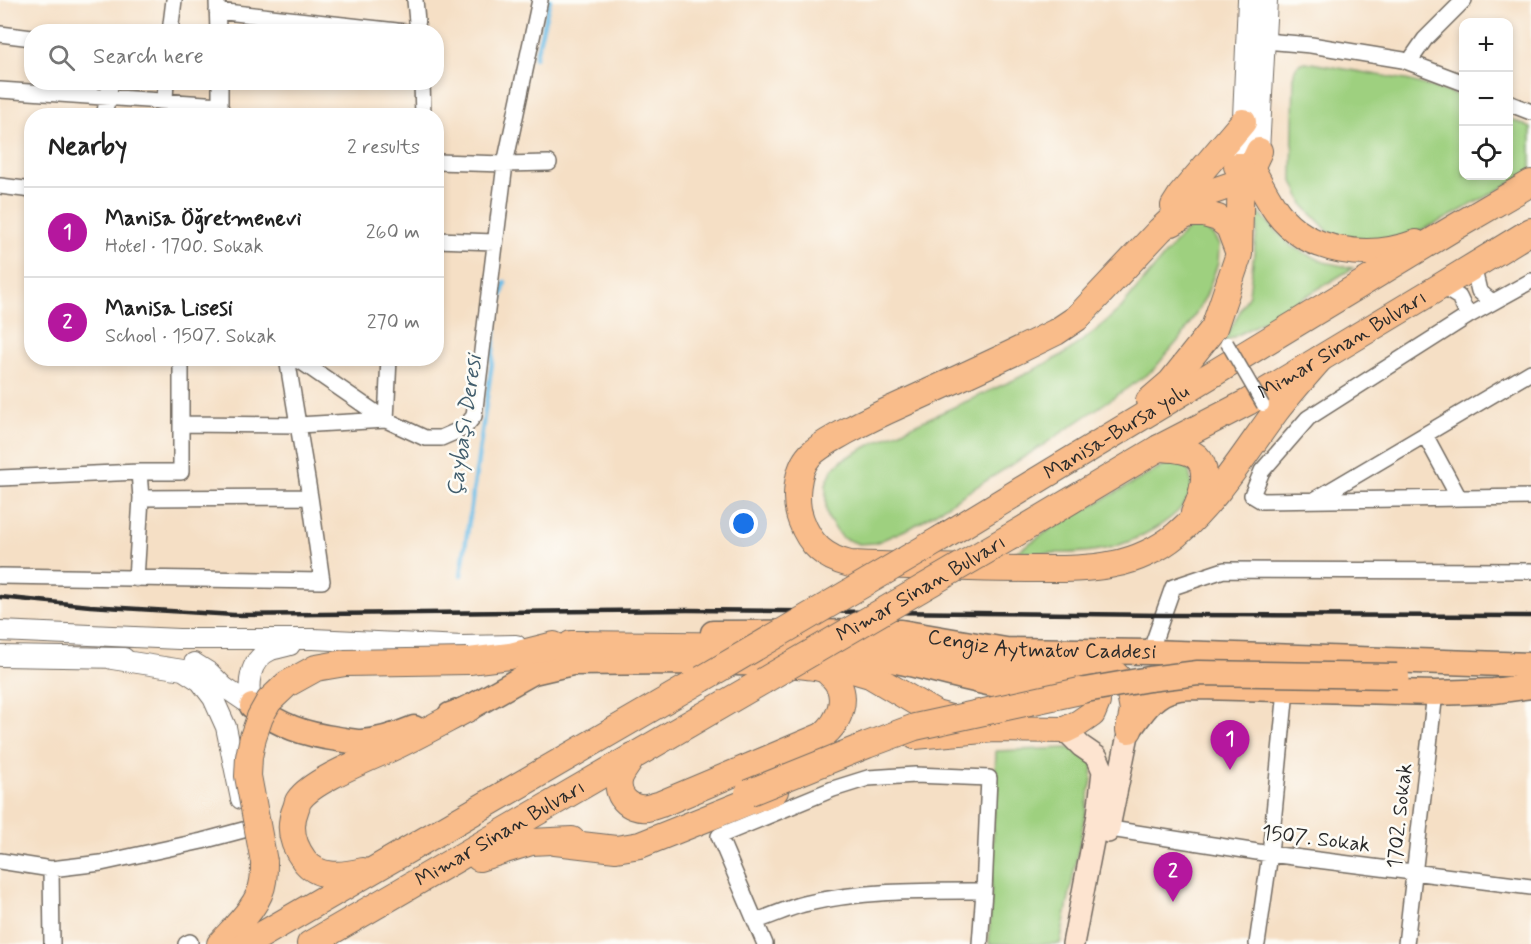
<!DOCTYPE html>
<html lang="en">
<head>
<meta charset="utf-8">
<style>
  body { margin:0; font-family:Mynerve,sans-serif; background:#f2f2f2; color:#222 }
  .controls { position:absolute; right:18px; top:18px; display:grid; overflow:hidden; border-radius:12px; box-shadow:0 3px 9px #0003 }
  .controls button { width:54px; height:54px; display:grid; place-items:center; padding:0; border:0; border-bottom:2px solid #e0e0e0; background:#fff; color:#222; font:30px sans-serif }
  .you { position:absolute; left:744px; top:524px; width:21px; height:21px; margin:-15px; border:4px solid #fff; border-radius:50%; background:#1a73e8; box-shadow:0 0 0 9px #1a73e833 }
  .badge { display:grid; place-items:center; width:39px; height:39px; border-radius:50%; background:#b5179e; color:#fff; font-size:20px; font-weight:700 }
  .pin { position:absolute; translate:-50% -50px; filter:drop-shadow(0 2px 3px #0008) }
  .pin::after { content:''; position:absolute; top:32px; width:21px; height:18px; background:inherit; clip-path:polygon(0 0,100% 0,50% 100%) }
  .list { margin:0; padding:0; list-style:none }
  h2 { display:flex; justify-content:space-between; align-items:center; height:78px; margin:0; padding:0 24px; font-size:26px }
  h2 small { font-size:20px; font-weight:400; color:#767676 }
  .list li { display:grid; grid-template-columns:39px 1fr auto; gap:18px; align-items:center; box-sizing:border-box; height:90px; padding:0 24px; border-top:2px solid #e0e0e0 }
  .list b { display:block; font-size:22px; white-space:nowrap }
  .list p { margin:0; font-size:20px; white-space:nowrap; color:#767676 }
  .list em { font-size:20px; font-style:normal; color:#767676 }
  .icon { flex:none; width:33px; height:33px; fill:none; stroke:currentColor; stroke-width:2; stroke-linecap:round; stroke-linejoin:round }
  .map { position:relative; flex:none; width:1531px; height:944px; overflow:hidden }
  .search { position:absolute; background:#fff; box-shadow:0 3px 9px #0003; left:24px; top:24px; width:420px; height:66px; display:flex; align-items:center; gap:15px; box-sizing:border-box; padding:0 21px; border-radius:24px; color:#767676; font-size:22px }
  .panel { position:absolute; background:#fff; box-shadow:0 3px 9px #0003; left:24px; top:108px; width:420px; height:258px; border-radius:24px }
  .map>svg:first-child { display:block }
  .green { fill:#9ed07f; stroke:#647e55; stroke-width:1.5 }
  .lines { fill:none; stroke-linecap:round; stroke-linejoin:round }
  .stream { stroke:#6cbde7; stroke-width:4.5 }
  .minor-casing { stroke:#726a61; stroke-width:18 }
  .tertiary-casing { stroke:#726a61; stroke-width:22 }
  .secondary-casing { stroke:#726a61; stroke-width:24 }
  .primary-casing { stroke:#726a61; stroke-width:27 }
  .trunk-casing { stroke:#726a61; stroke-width:28 }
  .minor { stroke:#fff; stroke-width:15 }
  .tertiary { stroke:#fff; stroke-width:20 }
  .secondary { stroke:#fde4d0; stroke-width:21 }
  .primary { stroke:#f9bc8a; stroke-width:24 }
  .trunk { stroke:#f9bc8a; stroke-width:26 }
  .rail { stroke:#2b2b2b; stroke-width:4.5 }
  .pedestrian-bridge-casing { stroke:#726a61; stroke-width:15; stroke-linecap:butt }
  .primary-bridge-casing { stroke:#726a61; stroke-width:27; stroke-linecap:butt }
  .trunk-bridge-casing { stroke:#726a61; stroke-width:28; stroke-linecap:butt }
  .pedestrian-bridge { stroke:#fff; stroke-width:12 }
  .primary-bridge { stroke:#f9bc8a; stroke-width:24 }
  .trunk-bridge { stroke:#f9bc8a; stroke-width:26 }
  .labels { text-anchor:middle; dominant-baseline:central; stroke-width:5; stroke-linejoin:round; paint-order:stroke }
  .street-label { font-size:21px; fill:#2b2b2b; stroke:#fdfcf7 }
  .water-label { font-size:22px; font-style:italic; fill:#425e6d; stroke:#fdfcf7 }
</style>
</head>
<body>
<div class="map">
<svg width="1531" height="944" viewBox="0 0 1531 944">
  <rect width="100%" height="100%" fill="#fdfcf7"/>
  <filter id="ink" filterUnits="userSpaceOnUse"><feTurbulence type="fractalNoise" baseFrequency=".0167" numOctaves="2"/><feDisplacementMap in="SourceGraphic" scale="12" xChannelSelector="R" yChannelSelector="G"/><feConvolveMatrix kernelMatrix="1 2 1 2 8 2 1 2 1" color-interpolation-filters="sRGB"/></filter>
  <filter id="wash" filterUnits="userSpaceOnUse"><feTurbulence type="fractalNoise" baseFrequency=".008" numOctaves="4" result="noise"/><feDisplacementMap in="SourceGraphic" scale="24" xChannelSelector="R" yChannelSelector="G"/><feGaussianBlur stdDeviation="1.35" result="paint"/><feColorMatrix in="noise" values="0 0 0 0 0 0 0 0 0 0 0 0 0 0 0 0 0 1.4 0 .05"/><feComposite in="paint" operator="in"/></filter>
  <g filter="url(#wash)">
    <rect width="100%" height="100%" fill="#f5dfc5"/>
    <path class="green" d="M1306 62 1411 81 1463 97 1464 176H1508L1509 118 1531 128V172L1447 218 1413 234 1375 241 1343 238 1329 232 1304 206 1292 179 1294 72C1296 65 1299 63 1306 62Z
      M1259 213 1292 247 1324 262 1353 268 1266 320 1224 342 1249 294Z
      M1190 228H1202L1213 235 1219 245 1218 263 1206 296 1183 335 1153 370 1126 389 1040 447 912 527 875 543 859 544 843 538 836 530 828 518 826 509V484L833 468 844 459 872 444 1016 379 1064 354 1095 331 1121 308 1183 233Z
      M1178 461 1188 468C1191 478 1193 486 1189 495 1179 521 1131 543 1105 549 1076 555 1045 553 1016 552L1057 525 1171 462Z
      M1068 748 1082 752 1093 763 1092 779 1060 944H989L996 751Z"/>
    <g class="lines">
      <path class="stream" d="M535 58 550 0
        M461 575 492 363 496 320 505 282"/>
    </g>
  </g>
  <g filter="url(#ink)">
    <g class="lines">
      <g class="minor-casing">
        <path id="minor" d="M217 0 218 32
          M415 0 418 32
          M217 11 406 32
          M170 32 174 0
          M0 34 32 38
          M1265 41 1311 45 1403 60 1464 83
          M1409 62 1425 39 1464 0
          M220 82V105L223 116
          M422 82 423 116
          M0 90 220 105
          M1508 103 1531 112
          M104 116 111 82
          M164 116 166 82
          M436 162 505 164 549 163
          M0 186 32 190
          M436 240 495 242
          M1473 266 1479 291 1492 302
          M1531 281 1468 316 1308 418 1262 471 1252 495 1262 501 1531 497
          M1441 286 1459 297 1468 316
          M296 358 386 420 425 438H441L464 428 474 416 505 164 540 0
          M181 424 298 425 386 420 389 358
          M1425 435 1459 498
          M0 478 139 472H181V358
          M141 498 310 497
          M1316 499 1531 372
          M0 576 322 581 310 497 287 358
          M136 579 141 498 139 472
          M1150 652 1173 587 1224 570 1531 571
          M1098 827 1270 854 1531 887
          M0 861 51 869 101 863 202 841 247 829
          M51 869 52 944
          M756 921C772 916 788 908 804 904 863 890 923 891 984 891
          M186 944 190 942
          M765 944 719 836 833 789 868 778 915 775 989 778 984 891 980 944
          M1257 944 1270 854 1286 690
          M1406 944 1435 693"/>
      </g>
      <g class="tertiary-casing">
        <path id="tertiary" d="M1259 151 1267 0
          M1241 165 1248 0
          M0 631 179 639H313L462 646 516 645
          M0 656 124 658
          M112 659 183 670 200 681 213 698 226 727 241 799
          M194 663 210 673 224 687 252 706
          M252 706C247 686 248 660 271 650 277 648 284 647 290 645"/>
      </g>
      <g class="secondary-casing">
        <path id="secondary" d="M1065 730 1081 746 1097 757 1103 771 1098 815 1073 944
          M1108 832 1129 730"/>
      </g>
      <g class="primary-casing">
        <g id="primary">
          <path id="s1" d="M713 633 901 632 1006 650 1150 652 1531 665"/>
          <path d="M852 657C878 655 912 664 938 671 977 681 1016 691 1056 691"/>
          <path d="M252 706C282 726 302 734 338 739 345 740 353 742 361 742 379 741 397 735 414 728"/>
          <path d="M450 715 469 708 533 672 572 663 682 662 788 664 799 662"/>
          <path d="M1129 730C1141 714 1153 693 1175 689 1182 687 1191 687 1199 687L1435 693 1494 691 1531 686"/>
        </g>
      </g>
      <g class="trunk-casing">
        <g id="trunk">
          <path d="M1259 151 1251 168 1247 176 1240 182 1196 197 1160 230 1077 318 1056 332C1004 358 951 382 898 406 880 414 862 423 845 432 833 439 820 445 810 455 796 470 794 502 801 520 810 545 825 558 850 564 909 566 969 569 1028 569 1057 569 1086 570 1114 564 1136 560 1159 549 1176 535 1216 501 1245 453 1276 411 1290 393 1305 376 1320 359"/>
          <path d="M1237 166H1246L1251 168C1260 183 1267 198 1277 212 1308 254 1370 260 1416 243"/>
          <path d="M1174 206 1181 195 1243 122"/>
          <path d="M1172 223 1188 214H1204L1218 218 1229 227 1238 251"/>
          <path d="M1149 401 1171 382 1214 328 1239 254 1241 167"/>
          <path d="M1159 448C1171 449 1188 449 1197 457 1211 470 1201 499 1194 513"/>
          <path id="s2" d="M1010 537 1159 448 1248 402 1441 286 1531 231"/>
          <path id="s3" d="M942 538 1452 229 1531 183"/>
          <path d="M571 644 890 647 939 655 998 667 1055 670 1099 668 1116 675 1129 689 1133 711 1129 730"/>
          <path d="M469 661 510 656 554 645"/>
          <path d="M817 665 839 666 870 675 936 714 962 721"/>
          <path d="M915 736 994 729 1065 730 1079 723 1092 714 1097 702 1095 690 1092 682 1080 674 1055 670"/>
          <path d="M633 756C629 763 623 770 620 777 614 795 629 810 647 808 652 807 657 805 661 804L822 736C840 722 851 694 832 676 829 674 828 671 825 670 818 666 796 665 788 664"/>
          <path d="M555 842 616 849 640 845 775 791"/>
          <path d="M479 858 531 842 572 840"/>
          <path d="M363 871C342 876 318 879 304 860 292 844 288 827 296 808 297 806 297 802 299 800 313 779 376 756 400 744 423 733 446 720 469 708"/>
          <path d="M220 944C235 927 260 905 263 881 264 875 264 868 264 862"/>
          <path d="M246 944 702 679"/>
          <path id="s4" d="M310 944 763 681"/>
        </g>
      </g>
      <use href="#minor" class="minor"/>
      <use href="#tertiary" class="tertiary"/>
      <use href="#secondary" class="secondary"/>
      <use href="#primary" class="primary"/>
      <use href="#trunk" class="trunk"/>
      <path class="rail" d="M0 597 90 606 234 615 688 610 1164 615 1531 616"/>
      <g class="pedestrian-bridge-casing">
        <path id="pedestrian-bridge" d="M1227 343 1263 405"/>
      </g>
      <g class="primary-bridge-casing">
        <path id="primary-bridge" d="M1080 691 1149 679 1198 673 1397 676"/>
      </g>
      <g class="trunk-bridge-casing">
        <g id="trunk-bridge">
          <path d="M702 679 942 538"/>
          <path id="s5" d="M763 681 1010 537"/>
          <path d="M748 793 867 745 915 727 1080 691"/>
          <path d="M264 862 248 776 249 757 253 737 260 717 269 701 287 684 316 668 345 663 469 661"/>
        </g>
      </g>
      <use href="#pedestrian-bridge" class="pedestrian-bridge"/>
      <use href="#primary-bridge" class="primary-bridge"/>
      <use href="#trunk-bridge" class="trunk-bridge"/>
    </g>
  </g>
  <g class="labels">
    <g class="street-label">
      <text stroke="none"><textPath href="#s2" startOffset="384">Mimar Sinan Bulvarı</textPath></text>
      <text stroke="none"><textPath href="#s3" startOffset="204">Manisa-Bursa yolu</textPath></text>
      <text stroke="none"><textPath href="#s5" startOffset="183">Mimar Sinan Bulvarı</textPath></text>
      <text stroke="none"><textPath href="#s1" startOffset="330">Cengiz Aytmatov Caddesi</textPath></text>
      <text transform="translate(1400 816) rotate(-84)">1702. Sokak</text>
      <text stroke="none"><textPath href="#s4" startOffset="220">Mimar Sinan Bulvarı</textPath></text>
      <text transform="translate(1316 839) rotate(7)">1507. Sokak</text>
    </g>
    <g class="water-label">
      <text transform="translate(465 426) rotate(-82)">Çaybaşı Deresi</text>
    </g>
  </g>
</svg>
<div class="controls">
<button>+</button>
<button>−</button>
<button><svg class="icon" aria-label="locate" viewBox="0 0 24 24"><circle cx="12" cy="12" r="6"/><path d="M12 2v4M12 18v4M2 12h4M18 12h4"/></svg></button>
</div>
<div class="you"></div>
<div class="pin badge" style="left:1230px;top:770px">1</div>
<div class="pin badge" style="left:1173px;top:902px">2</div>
<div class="search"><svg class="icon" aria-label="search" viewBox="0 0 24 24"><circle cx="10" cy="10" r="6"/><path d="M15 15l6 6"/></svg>Search here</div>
<section class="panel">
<h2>Nearby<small>2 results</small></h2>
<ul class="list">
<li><span class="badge">1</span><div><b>Manisa Öğretmenevi</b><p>Hotel · 1700. Sokak</p></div><em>260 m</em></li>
<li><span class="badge">2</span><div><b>Manisa Lisesi</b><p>School · 1507. Sokak</p></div><em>270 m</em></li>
</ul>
</section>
</div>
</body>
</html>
